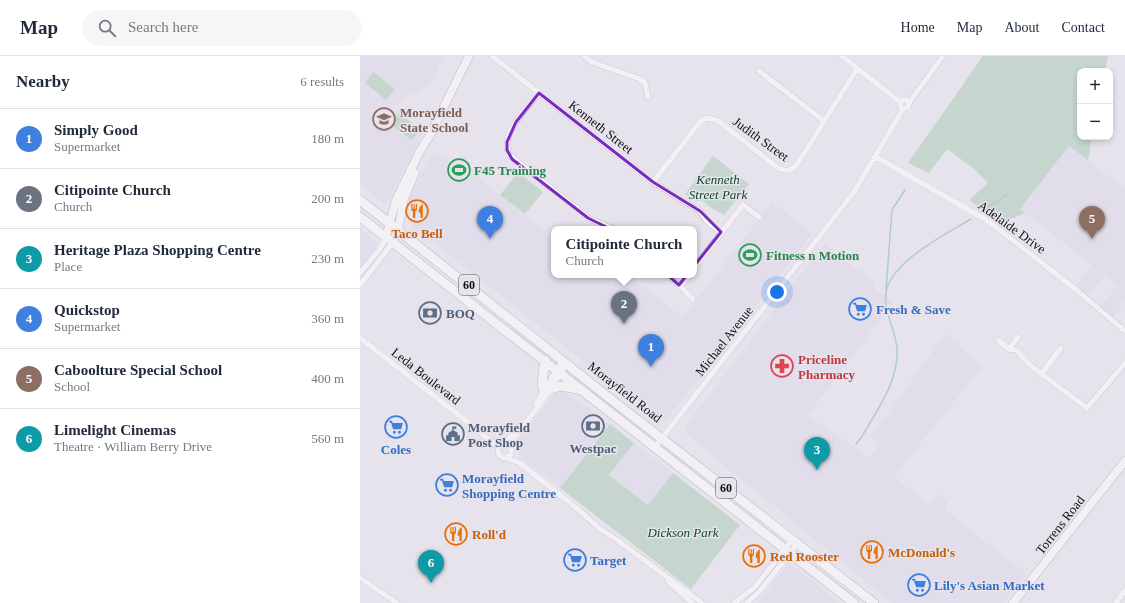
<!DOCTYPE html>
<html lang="en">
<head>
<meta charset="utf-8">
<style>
  body { margin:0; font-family:"Times New Roman",serif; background:#f6f6f7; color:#1f2937 }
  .controls { position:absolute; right:12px; top:12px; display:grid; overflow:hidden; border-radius:8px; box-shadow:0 2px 6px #0003 }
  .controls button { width:36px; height:36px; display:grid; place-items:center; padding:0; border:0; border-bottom:1px solid #e0e1e3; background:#fff; color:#1f2937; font:20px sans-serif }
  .you { position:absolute; left:417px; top:236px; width:14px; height:14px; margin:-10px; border:3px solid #fff; border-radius:50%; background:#1a73e8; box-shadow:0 0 0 6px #1a73e833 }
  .badge { display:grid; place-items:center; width:26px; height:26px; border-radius:50%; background:#1e6a65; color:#fff; font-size:13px; font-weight:700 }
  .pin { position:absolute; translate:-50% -33px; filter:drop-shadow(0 1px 2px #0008) }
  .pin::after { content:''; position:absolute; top:21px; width:14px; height:12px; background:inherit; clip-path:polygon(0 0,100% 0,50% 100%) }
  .popup { position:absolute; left:191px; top:170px; width:146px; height:52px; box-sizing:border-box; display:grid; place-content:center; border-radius:8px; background:#fff; filter:drop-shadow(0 1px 3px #0005); font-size:13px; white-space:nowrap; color:#747a83 }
  .popup b { font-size:15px; color:#1f2937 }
  .popup::after { content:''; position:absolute; left:50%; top:100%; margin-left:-8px; border:8px solid transparent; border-top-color:#fff }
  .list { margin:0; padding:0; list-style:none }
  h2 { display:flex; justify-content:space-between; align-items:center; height:52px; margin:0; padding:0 16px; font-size:17px }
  h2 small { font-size:13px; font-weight:400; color:#747a83 }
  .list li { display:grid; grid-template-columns:26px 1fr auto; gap:12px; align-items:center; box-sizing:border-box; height:60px; padding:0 16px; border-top:1px solid #e0e1e3 }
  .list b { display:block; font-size:15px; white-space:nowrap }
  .list p { margin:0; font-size:13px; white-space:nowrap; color:#747a83 }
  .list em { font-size:13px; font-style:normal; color:#747a83 }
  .icon { flex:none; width:22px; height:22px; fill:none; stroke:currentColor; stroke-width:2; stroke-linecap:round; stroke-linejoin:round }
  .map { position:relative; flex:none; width:765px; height:547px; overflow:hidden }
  header { display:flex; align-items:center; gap:24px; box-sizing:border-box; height:56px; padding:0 20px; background:#fff; border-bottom:1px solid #e0e1e3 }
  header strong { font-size:19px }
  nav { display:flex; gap:22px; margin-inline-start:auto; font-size:14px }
  .search { width:280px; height:36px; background:#f6f6f7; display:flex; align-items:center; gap:10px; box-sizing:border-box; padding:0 14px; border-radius:22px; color:#747a83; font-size:15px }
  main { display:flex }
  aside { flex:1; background:#fff }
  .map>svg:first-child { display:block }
  .built { fill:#dcd5e6 }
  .green { fill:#9dc5a9 }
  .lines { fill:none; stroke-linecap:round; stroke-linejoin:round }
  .stream { stroke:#68aeb7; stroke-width:1.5 }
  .minor-casing { stroke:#838088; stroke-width:6 }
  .secondary-casing { stroke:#838088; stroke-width:9 }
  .primary-casing { stroke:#838088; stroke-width:10 }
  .minor { stroke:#fff; stroke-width:5.5 }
  .secondary { stroke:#fff; stroke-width:8 }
  .primary { stroke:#fff; stroke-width:9 }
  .marked { fill:none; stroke:#7b2cbf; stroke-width:3; stroke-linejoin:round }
  .labels { text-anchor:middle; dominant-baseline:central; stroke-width:3; stroke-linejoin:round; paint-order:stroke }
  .shield { fill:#e7e3ec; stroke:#504f53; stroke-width:1 }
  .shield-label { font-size:12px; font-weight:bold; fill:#100f12 }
  .education-label { font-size:13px; font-weight:bold; fill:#785e54; stroke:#e7e3ec; text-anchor:start }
  .street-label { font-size:13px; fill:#100f12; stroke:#e7e3ec }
  .leisure-label { font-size:13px; font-weight:bold; fill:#27864d; stroke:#e7e3ec; text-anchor:start }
  .park-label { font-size:13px; font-style:italic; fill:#0a4727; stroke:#e7e3ec }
  .food-label { font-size:13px; font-weight:bold; fill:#c56008; stroke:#e7e3ec; text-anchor:start }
  .shop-label { font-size:13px; font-weight:bold; fill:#366cbe; stroke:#e7e3ec; text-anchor:start }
  .service-label { font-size:13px; font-weight:bold; fill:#4e5e75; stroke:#e7e3ec; text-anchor:start }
  .health-label { font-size:13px; font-weight:bold; fill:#be3a42; stroke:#e7e3ec; text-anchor:start }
</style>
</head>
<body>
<header>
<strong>Map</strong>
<div class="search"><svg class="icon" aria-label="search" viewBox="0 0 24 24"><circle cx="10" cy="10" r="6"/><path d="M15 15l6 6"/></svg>Search here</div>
<nav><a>Home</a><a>Map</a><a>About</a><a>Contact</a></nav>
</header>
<main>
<aside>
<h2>Nearby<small>6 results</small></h2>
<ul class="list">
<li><span class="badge" style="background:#3f7fe0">1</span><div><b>Simply Good</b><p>Supermarket</p></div><em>180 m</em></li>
<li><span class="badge" style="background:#6b7280">2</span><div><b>Citipointe Church</b><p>Church</p></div><em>200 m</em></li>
<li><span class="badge" style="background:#0f9aa8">3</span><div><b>Heritage Plaza Shopping Centre</b><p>Place</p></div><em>230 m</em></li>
<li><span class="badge" style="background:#3f7fe0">4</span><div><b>Quickstop</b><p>Supermarket</p></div><em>360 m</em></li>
<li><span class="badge" style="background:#8d6e63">5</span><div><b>Caboolture Special School</b><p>School</p></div><em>400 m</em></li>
<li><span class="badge" style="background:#0f9aa8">6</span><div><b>Limelight Cinemas</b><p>Theatre · William Berry Drive</p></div><em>560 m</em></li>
</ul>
</aside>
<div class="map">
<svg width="765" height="547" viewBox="0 0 765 547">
  <rect width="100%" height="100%" fill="#e7e3ec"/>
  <path class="built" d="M0 0H84L71 27 31 51 63 76 26 149 0 128Z
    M709 90 765 133V245L751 263 738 253 758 229 745 219 726 243 714 232 732 209 660 153Z
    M72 97 110 115 194 182V219H268L323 261 412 146 452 178 308 362 303 364 222 304 53 170 49 156 50 143 54 132Z
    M0 172 18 188 0 212Z
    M464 187 515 227 512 230 533 247 448 359 509 402 520 388 511 381 585 278 623 310 534 421 569 448 577 438 588 447 584 453 666 517 643 547H532L326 378 325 371Z
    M202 335 207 337 250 368 200 432 160 400 155 391 158 384 194 339Z
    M274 387 313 417 288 449 249 419Z
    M431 509 433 510 480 547H398L426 511Z"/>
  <path class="green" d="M623 0H748L745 15H720V81H732L728 104 709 90 660 153 665 157 641 167 609 144 628 127 613 112 587 93 569 117 548 107Z
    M13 16 35 33 26 44 5 27Z
    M39 57 60 74 52 84 30 68Z
    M353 100 389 128 364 159 350 151 343 145H336L325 138Z
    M158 116 183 136 165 158 140 139Z
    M250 368 274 387 249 419 288 449 313 417 380 469 331 533 200 432Z"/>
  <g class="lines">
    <path class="stream" d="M621 156 648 138
      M526 234 532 154 545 134
      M496 388 501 382C516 356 539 325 537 293 536 274 523 256 526 237 530 206 586 178 611 163"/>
    <g class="minor-casing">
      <path id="minor" d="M132 0 293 126 340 155 346 164 361 176
        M224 0 232 6 280 23 285 27 288 41
        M482 0 540 46
        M399 15 464 65
        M179 37C167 52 139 78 149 99L228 162 253 173
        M543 53 548 51 549 47 583 0
        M543 53 540 50 541 45 545 43 549 47
        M516 101 628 165 714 232 765 275
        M293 126 340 66 347 62 357 64 418 112C426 116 432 115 438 107L497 13
        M334 212 383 149 399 161
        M0 217 20 193 26 181
        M307 219 319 229 323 227 329 219
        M0 229 33 186
        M319 229 333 243
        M0 282 119 375
        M639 285 649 293 656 294 671 310 727 352 765 307
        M649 293 658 281
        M681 318 701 292
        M176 348 203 304
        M122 378 139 391
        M144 388 155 375
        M295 391 494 136 543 53
        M151 392 146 388 141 389 138 392 139 399 144 402 150 400 155 381 186 340 207 307
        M146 402 160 407 220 455 240 473 257 484 342 547
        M0 522 37 547
        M308 525 332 547
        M374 547 395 531 433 483
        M387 547 400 535 438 487
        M756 547 765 535"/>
    </g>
    <g class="secondary-casing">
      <path id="secondary" d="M26 181 36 144 60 95 69 81 109 0
        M33 186 38 174 44 143 55 117
        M653 547 765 405"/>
    </g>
    <g class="primary-casing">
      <path id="primary" d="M0 144 248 341 514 547
        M0 161 494 547
        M191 333 201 330 222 334
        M184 335 182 328 185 304"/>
    </g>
    <use href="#minor" class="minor"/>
    <use href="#secondary" class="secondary"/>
    <use href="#primary" class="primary"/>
  </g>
  <path d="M0 0H765V547H0ZM179 37 293 126 340 155 361 176 319 229 303 215V207L275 185 228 162 152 103 147 94V86L156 66Z" fill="#e7e3ec" fill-opacity=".55" fill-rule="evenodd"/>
  <path class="marked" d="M179 37 293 126 340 155 361 176 319 229 303 215V207L275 185 228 162 152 103 147 94V86L156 66Z"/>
  <defs>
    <g id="school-ring" transform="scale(1.15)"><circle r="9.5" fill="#e7e3ec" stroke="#8d6e63" stroke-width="1.5"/><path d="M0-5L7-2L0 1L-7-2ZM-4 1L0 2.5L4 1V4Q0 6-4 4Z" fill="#8d6e63"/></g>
    <g id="stadium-ring" transform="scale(1.15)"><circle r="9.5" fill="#e7e3ec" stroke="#2e9e5b" stroke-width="1.5"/><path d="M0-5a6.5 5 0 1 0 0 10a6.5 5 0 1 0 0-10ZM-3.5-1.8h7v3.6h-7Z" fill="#2e9e5b"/></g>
    <g id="restaurant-ring" transform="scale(1.15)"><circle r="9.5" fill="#e7e3ec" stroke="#e8710a" stroke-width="1.5"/><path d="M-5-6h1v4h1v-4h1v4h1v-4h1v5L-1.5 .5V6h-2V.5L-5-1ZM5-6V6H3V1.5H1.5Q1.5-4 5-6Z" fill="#e8710a"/></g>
    <g id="supermarket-ring" transform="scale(1.15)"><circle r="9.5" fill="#e7e3ec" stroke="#3f7fe0" stroke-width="1.5"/><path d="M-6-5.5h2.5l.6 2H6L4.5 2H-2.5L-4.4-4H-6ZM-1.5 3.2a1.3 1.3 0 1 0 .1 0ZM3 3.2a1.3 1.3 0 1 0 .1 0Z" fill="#3f7fe0"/></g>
    <g id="bank-ring" transform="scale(1.15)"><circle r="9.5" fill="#e7e3ec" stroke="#5c6f8a" stroke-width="1.5"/><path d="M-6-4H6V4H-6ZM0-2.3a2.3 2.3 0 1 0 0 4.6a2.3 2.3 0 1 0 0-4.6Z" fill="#5c6f8a"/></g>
    <g id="pharmacy-ring" transform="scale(1.15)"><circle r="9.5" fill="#e7e3ec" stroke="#e0444e" stroke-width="1.5"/><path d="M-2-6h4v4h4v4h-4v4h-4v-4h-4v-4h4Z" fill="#e0444e"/></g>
    <g id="civic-ring" transform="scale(1.15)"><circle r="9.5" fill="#e7e3ec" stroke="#5c6f8a" stroke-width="1.5"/><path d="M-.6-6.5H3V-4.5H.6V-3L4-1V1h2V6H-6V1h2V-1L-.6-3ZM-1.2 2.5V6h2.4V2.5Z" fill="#5c6f8a"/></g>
  </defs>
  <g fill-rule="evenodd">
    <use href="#school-ring" x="24" y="63"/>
    <use href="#stadium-ring" x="99" y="114"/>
    <use href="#restaurant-ring" x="57" y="155"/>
    <use href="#stadium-ring" x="390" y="199"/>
    <use href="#supermarket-ring" x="500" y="253"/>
    <use href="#bank-ring" x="70" y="257"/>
    <use href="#pharmacy-ring" x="422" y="310"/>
    <use href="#bank-ring" x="233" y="370"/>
    <use href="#supermarket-ring" x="36" y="371"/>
    <use href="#civic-ring" x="93" y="378"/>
    <use href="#supermarket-ring" x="87" y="429"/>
    <use href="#restaurant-ring" x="96" y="478"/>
    <use href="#restaurant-ring" x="512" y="496"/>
    <use href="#restaurant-ring" x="394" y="500"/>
    <use href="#supermarket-ring" x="215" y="504"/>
    <use href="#supermarket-ring" x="559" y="529"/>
  </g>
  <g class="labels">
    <g class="shield">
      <rect x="99" y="219" width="20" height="20" rx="3"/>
      <rect x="356" y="422" width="20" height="20" rx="3"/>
    </g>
    <g class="shield-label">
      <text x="109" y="229">60</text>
      <text x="366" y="432">60</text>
    </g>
    <g class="education-label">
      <text x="40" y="56">Morayfield<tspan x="40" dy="15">State School</tspan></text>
    </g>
    <g class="street-label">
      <text transform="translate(241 71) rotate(38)">Kenneth Street</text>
      <text transform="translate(401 83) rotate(36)">Judith Street</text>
      <text transform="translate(652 171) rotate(36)">Adelaide Drive</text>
      <text transform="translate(364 285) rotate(-52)">Michael Avenue</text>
      <text transform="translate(66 320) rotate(38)">Leda Boulevard</text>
      <text transform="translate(265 336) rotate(38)">Morayfield Road</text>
      <text transform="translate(700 469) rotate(-52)">Torrens Road</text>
    </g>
    <g class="leisure-label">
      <text x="114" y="114">F45 Training</text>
      <text x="406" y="199">Fitness n Motion</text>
    </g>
    <g class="park-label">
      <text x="358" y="123">Kenneth<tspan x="358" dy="15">Street Park</tspan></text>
      <text x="323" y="476">Dickson Park</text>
    </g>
    <g class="food-label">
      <text x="57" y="177" text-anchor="middle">Taco Bell</text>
      <text x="112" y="478">Roll'd</text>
      <text x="528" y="496">McDonald's</text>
      <text x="410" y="500">Red Rooster</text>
    </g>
    <g class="shop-label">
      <text x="516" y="253">Fresh &amp; Save</text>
      <text x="36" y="393" text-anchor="middle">Coles</text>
      <text x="102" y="422">Morayfield<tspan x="102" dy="15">Shopping Centre</tspan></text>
      <text x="230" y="504">Target</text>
      <text x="574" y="529">Lily's Asian Market</text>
    </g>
    <g class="service-label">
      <text x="86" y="257">BOQ</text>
      <text x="108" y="371">Morayfield<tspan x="108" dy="15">Post Shop</tspan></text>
      <text x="233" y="392" text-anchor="middle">Westpac</text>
    </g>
    <g class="health-label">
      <text x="438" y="303">Priceline<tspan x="438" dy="15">Pharmacy</tspan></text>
    </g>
  </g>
</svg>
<div class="controls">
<button>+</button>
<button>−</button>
</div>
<div class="you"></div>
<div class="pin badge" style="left:291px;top:311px;background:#3f7fe0">1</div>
<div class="pin badge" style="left:264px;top:268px;background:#6b7280">2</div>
<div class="popup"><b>Citipointe Church</b>Church</div>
<div class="pin badge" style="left:457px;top:414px;background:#0f9aa8">3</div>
<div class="pin badge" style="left:130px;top:183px;background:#3f7fe0">4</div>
<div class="pin badge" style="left:732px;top:183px;background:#8d6e63">5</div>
<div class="pin badge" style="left:71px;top:527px;background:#0f9aa8">6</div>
</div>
</main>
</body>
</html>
